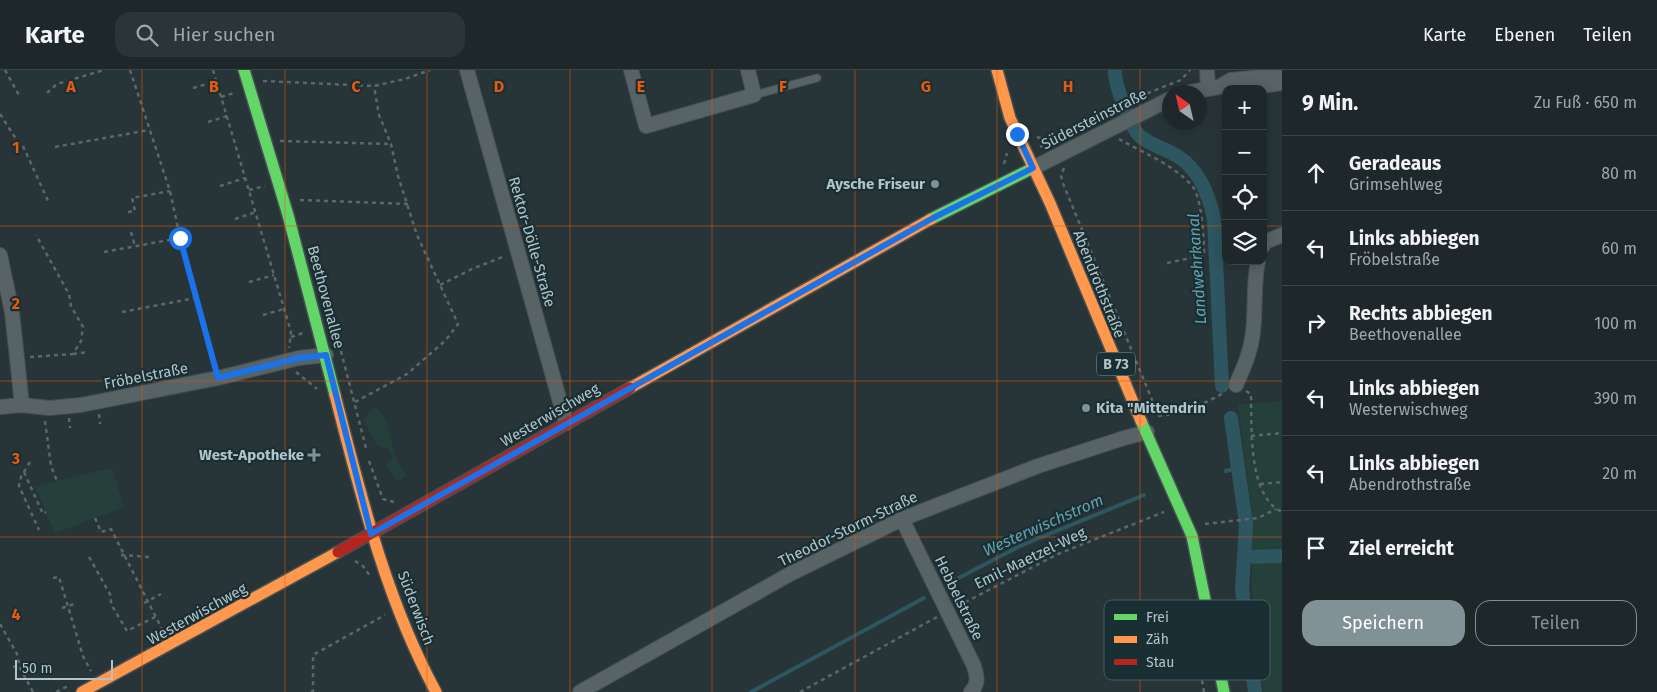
<!DOCTYPE html>
<html lang="de">
<head>
<meta charset="utf-8">
<style>
  body { margin:0; font-family:"Fira Sans",sans-serif; background:#2b3436; color:#f1f3f6 }
  .controls { position:absolute; right:15px; top:15px; display:grid; overflow:hidden; border-radius:10px; box-shadow:0 2px 12px #0003 }
  .controls button { width:45px; height:45px; display:grid; place-items:center; padding:0; border:0; border-bottom:1px solid #3c4447; background:#1e282a; color:#f1f3f6; font:25px sans-serif }
  .compass { position:absolute; left:1162px; top:15px; width:45px; height:45px; border-radius:50%; background:#1e282a; box-shadow:0 2px 12px #0003; rotate:326deg }
  .scale { position:absolute; left:15px; bottom:12px; width:98px; box-sizing:border-box; padding-left:5px; border:2px solid #b1c4ca; border-top:0; font-size:14px; line-height:18px; white-space:nowrap; color:#b1c4ca; -webkit-text-stroke:4px #1a2f34; paint-order:stroke }
  .stop { position:absolute; width:15px; height:15px; margin:-11px; border:4px solid #1a73e8; border-radius:50%; background:#fff }
  .stop.end { background:#1a73e8; border-color:#fff; box-shadow:0 1px 5px #0008 }
  .list { margin:0; padding:0; list-style:none }
  h2 { display:flex; justify-content:space-between; align-items:center; height:65px; margin:0; padding:0 20px; font-size:21px }
  h2 small { font-size:16px; font-weight:400; color:#a1a6a8 }
  .list li { display:grid; grid-template-columns:32px 1fr auto; gap:15px; align-items:center; box-sizing:border-box; height:75px; padding:0 20px; border-top:1px solid #3c4447 }
  .list b { display:block; font-size:19px; white-space:nowrap }
  .list p { margin:0; font-size:16px; white-space:nowrap; color:#a1a6a8 }
  .list em { font-size:16px; font-style:normal; color:#a1a6a8 }
  .actions { display:flex; gap:10px; padding:15px 20px }
  .actions a { flex:1; padding:11px 0; border:1px solid #819297; border-radius:15px; text-align:center; font-size:18px; color:#819297 }
  .actions .main { background:#819297; color:#fff }
  .icon { flex:none; width:28px; height:28px; fill:none; stroke:currentColor; stroke-width:2; stroke-linecap:round; stroke-linejoin:round }
  .map { position:relative; flex:none; width:1282px; height:622px; overflow:hidden }
  header { display:flex; align-items:center; gap:30px; box-sizing:border-box; height:70px; padding:0 25px; background:#1e282a; border-bottom:1px solid #3c4447 }
  header strong { font-size:24px }
  nav { display:flex; gap:28px; margin-inline-start:auto; font-size:18px }
  .search { width:350px; height:45px; background:#2b3436; display:flex; align-items:center; gap:12px; box-sizing:border-box; padding:0 18px; border-radius:15px; color:#a1a6a8; font-size:19px }
  main { display:flex }
  aside { flex:1; background:#1e282a }
  .map>svg:first-child { display:block }
  .green { fill:#25403a }
  .lines { fill:none; stroke-linecap:round; stroke-linejoin:round }
  .stream { stroke:#2e5660; stroke-width:4 }
  .canal { stroke:#2e5660; stroke-width:14 }
  .lane-casing { stroke:#465053; stroke-width:9 }
  .street-casing { stroke:#465053; stroke-width:16 }
  .fast-casing { stroke:#465053; stroke-width:14 }
  .slow-casing { stroke:#465053; stroke-width:14 }
  .jam-casing { stroke:#465053; stroke-width:14 }
  .path { stroke:#5b6768; stroke-width:2.5; stroke-dasharray:4 4; stroke-linecap:butt }
  .lane { stroke:#586366; stroke-width:7 }
  .street { stroke:#586366; stroke-width:14 }
  .fast { stroke:#63d668; stroke-width:11 }
  .slow { stroke:#ff974d; stroke-width:11 }
  .jam { stroke:#b3261e; stroke-width:11 }
  .route { stroke:#1a73e8; stroke-width:6 }
  .grid { fill:none; stroke:#e8590c; stroke-width:1; stroke-opacity:0.55 }
  .poi-dot { fill:#819297; stroke:#1a2f34; stroke-width:2 }
  .labels { text-anchor:middle; dominant-baseline:central; stroke-width:4.5; stroke-linejoin:round; paint-order:stroke }
  .shield { fill:#1a2f34; stroke:#84979d; stroke-width:1 }
  .shield-label { font-size:14px; font-weight:bold; fill:#b1c4ca }
  .street-label { font-size:15px; fill:#b1c4ca; stroke:#1a2f34 }
  .poi-label { font-size:15px; font-weight:bold; fill:#b1c4ca; stroke:#1a2f34; text-anchor:end }
  .water-label { font-size:16px; font-style:italic; fill:#669fad; stroke:#1a2f34 }
  .key { fill:#1a2f34; stroke:#475c61; stroke-width:1 }
  .key-label { font-size:14px; fill:#b1c4ca }
  .grid-label { font-size:16px; text-anchor:middle; font-weight:bold; fill:#e8590c; stroke:#1a2f34; stroke-width:4.5; stroke-linejoin:round; paint-order:stroke }
</style>
</head>
<body>
<header>
<strong>Karte</strong>
<div class="search"><svg class="icon" aria-label="search" viewBox="0 0 24 24"><circle cx="10" cy="10" r="6"/><path d="M15 15l6 6"/></svg>Hier suchen</div>
<nav><a>Karte</a><a>Ebenen</a><a>Teilen</a></nav>
</header>
<main>
<div class="map">
<svg width="1282" height="622" viewBox="0 0 1282 622">
  <rect width="100%" height="100%" fill="#283538"/>
  <path class="green" d="M1282 331V622H1263L1252 520 1251 438 1238 334Z
    M374 337C392 348 389 370 396 388 398 394 403 400 407 405L397 411 386 394 393 389 389 380 376 374 364 350Z
    M112 398 124 437 55 463 35 416Z"/>
  <g class="lines">
    <path class="stream" d="M1226 401 1238 398
      M953 511 1020 476 1144 425
      M751 622 924 528"/>
    <path class="canal" d="M1115 0C1114 13 1131 60 1141 67 1152 76 1167 79 1179 87 1200 101 1209 125 1214 149L1222 316
      M1231 348 1246 454 1242 520 1255 622
      M1244 487 1282 486"/>
    <g class="lane-casing">
      <path id="lane" d="M754 25 817 8"/>
    </g>
    <g class="street-casing">
      <path id="street" d="M467 0 566 353
        M631 0 646 56 754 25 748 0
        M1207 0 1208 19
        M1242 19 1282 13
        M1190 22 1219 17 1231 10 1282 5
        M1033 98 1170 29
        M1263 176 1265 172 1282 165
        M0 185 12 242 22 335
        M1236 315C1244 297 1251 281 1253 262 1256 238 1253 215 1258 191
        M0 337 22 335 49 338 81 335 218 308 299 288 326 285
        M902 449 974 596C977 606 979 614 971 622
        M580 622 790 504 902 449 1038 396 1124 368 1147 362"/>
    </g>
    <g class="fast-casing">
      <path id="fast" d="M244 0 288 145 335 325
        M931 149 1033 98
        M1141 351 1192 466 1224 622"/>
    </g>
    <g class="slow-casing">
      <path id="slow" d="M997 0 1010 48 1050 133 1141 351
        M630 318 931 149
        M335 325C361 426 386 530 436 622
        M82 622 338 482"/>
    </g>
    <g class="jam-casing">
      <path id="jam" d="M338 482 630 318"/>
    </g>
    <path class="path" d="M5 0 20 27
      M130 0 170 121 187 200 214 296
      M213 0 291 262 289 278
      M263 11 374 16 405 9 430 0
      M193 18 217 11
      M47 23 57 14 104 0
      M221 27 234 23
      M0 44 18 72 22 74 49 133
      M208 52 227 46
      M1037 67 1050 71
      M1119 69C1143 83 1175 95 1193 117 1202 130 1204 169 1204 185L1163 194
      M280 71 391 74
      M55 77 149 60
      M1040 77 1130 30 1181 10 1190 0
      M1004 94 1007 83
      M1064 98 1061 105 1062 111 1157 342
      M220 116 245 108
      M249 120 265 116
      M300 130 409 134
      M128 142 135 141 132 128 170 121
      M235 149 256 142
      M131 162 135 176
      M104 182 180 168
      M249 212 274 205
      M440 215 472 199 505 186
      M122 242 195 228
      M263 245 284 239
      M333 250 366 378
      M291 267 303 263
      M73 284 89 282
      M30 287 73 284 81 271 83 257 71 236 69 224 36 165
      M296 302 317 319
      M1246 321 1251 324C1252 355 1247 426 1282 442
      M355 332 407 304 445 271 458 254 417 165 398 106 391 74 379 45 374 16
      M99 344 100 354
      M1158 346C1181 344 1205 334 1225 322
      M69 348 70 358
      M45 351 51 396 57 411
      M1251 366 1282 363
      M369 391 383 429 394 432
      M30 392 21 407 19 416 39 460
      M24 402 43 444 46 442
      M1260 414 1282 412
      M95 448 101 462 111 459 163 561
      M1205 454 1258 448 1276 439
      M121 485 150 487
      M89 487 111 526V534L127 561 155 547
      M355 491 363 496 370 506
      M53 508 59 507 83 586 91 601
      M144 533 161 524
      M958 536 1058 484 1164 442
      M62 538 77 533
      M0 554 17 584 20 598 33 622
      M1195 571 1204 622
      M13 597 20 595
      M56 622 68 616
      M311 622 313 621V585L385 545
      M800 622 937 547"/>
    <use href="#lane" class="lane"/>
    <use href="#street" class="street"/>
    <use href="#fast" class="fast"/>
    <use href="#slow" class="slow"/>
    <use href="#jam" class="jam"/>
  </g>
  <g class="lines">
    <path class="route" d="M180 168 218 308 299 288 326 285 371 464 933 148 1033 98 1017 64"/>
  </g>
  <path class="grid" d="M142 0V622M285 0V622M427 0V622M570 0V622M712 0V622M855 0V622M997 0V622M1140 0V622M0 156H1226M1263 156H1282M0 311H1282M0 467H1282"/>
  <g class="poi-dot">
    <circle cx="935" cy="114" r="5"/>
    <circle cx="1086" cy="338" r="5"/>
    <path d="M311.5 377.5h5v5h5v5h-5v5h-5v-5h-5v-5h5z"/>
  </g>
  <g class="labels">
    <rect class="shield" x="1097" y="282.5" width="38" height="23" rx="4"/>
    <g class="shield-label">
      <text x="1116" y="294">B 73</text>
    </g>
    <g class="street-label">
      <text transform="translate(1094 49) rotate(-27)">Südersteinstraße</text>
      <text transform="translate(532 172) rotate(74)">Rektor-Dölle-Straße</text>
      <text transform="translate(1099 214) rotate(68)">Abendrothstraße</text>
      <text transform="translate(326 227) rotate(75)">Beethovenallee</text>
      <text transform="translate(146 306) rotate(-11)">Fröbelstraße</text>
      <text transform="translate(550 345) rotate(-30)">Westerwischweg</text>
      <text transform="translate(848 459) rotate(-26)">Theodor-Storm-Straße</text>
      <text transform="translate(1030 488) rotate(-26)">Emil-Maetzel-Weg</text>
      <text transform="translate(959 528) rotate(64)">Hebbelstraße</text>
      <text transform="translate(416 538) rotate(69)">Süderwisch</text>
      <text transform="translate(197 544) rotate(-29)">Westerwischweg</text>
    </g>
    <g class="poi-label">
      <text x="925" y="114">Aysche Friseur</text>
      <text x="1096" y="338" text-anchor="start">Kita "Mittendrin</text>
      <text x="304" y="385">West-Apotheke</text>
    </g>
    <g class="water-label">
      <text transform="translate(1197 199) rotate(-94)">Landwehrkanal</text>
      <text transform="translate(1043 455) rotate(-24)">Westerwischstrom</text>
    </g>
  </g>
  <rect x="1104" y="530" width="166" height="80" rx="8" class="key"/>
  <rect x="1114" y="544" width="23" height="6" fill="#63d668"/>
  <rect x="1114" y="566" width="23" height="7" fill="#ff974d"/>
  <rect x="1114" y="589" width="23" height="6" fill="#b3261e"/>
  <g class="key-label">
    <text x="1146" y="552">Frei</text>
    <text x="1146" y="574">Zäh</text>
    <text x="1146" y="597">Stau</text>
  </g>
  <g class="grid-label">
    <text x="71" y="22">A</text>
    <text x="214" y="22">B</text>
    <text x="356" y="22">C</text>
    <text x="499" y="22">D</text>
    <text x="641" y="22">E</text>
    <text x="783" y="22">F</text>
    <text x="926" y="22">G</text>
    <text x="1068" y="22">H</text>
    <text x="16" y="83">1</text>
    <text x="16" y="239">2</text>
    <text x="16" y="394">3</text>
    <text x="16" y="550">4</text>
  </g>
</svg>
<div class="controls">
<button>+</button>
<button>−</button>
<button><svg class="icon" aria-label="locate" viewBox="0 0 24 24"><circle cx="12" cy="12" r="6"/><path d="M12 2v4M12 18v4M2 12h4M18 12h4"/></svg></button>
<button><svg class="icon" aria-label="layers" viewBox="0 0 24 24"><path d="M12 4l9 5-9 5-9-5zM3 14l9 5 9-5"/></svg></button>
</div>
<svg class="compass" viewBox="-18 -18 36 36"><path d="M0-13l5 13h-10z" fill="#e53935"/><path d="M0 13l5-13h-10z" fill="#a1a6a8"/></svg>
<div class="scale">50 m</div>
<div class="stop" style="left:180px;top:168px"></div>
<div class="stop end" style="left:1017px;top:64px"></div>
</div>
<aside>
<h2>9 Min.<small>Zu Fuß · 650 m</small></h2>
<ul class="list">
<li><svg class="icon" aria-label="ahead" viewBox="0 0 24 24"><path d="M12 20V5M6 11l6-6 6 6"/></svg><div><b>Geradeaus</b><p>Grimsehlweg</p></div><em>80 m</em></li>
<li><svg class="icon" aria-label="left" viewBox="0 0 24 24"><path d="M17 20v-9H6M10 6l-5 5 5 5"/></svg><div><b>Links abbiegen</b><p>Fröbelstraße</p></div><em>60 m</em></li>
<li><svg class="icon" aria-label="right" viewBox="0 0 24 24"><path d="M7 20v-9h11M14 6l5 5-5 5"/></svg><div><b>Rechts abbiegen</b><p>Beethovenallee</p></div><em>100 m</em></li>
<li><svg class="icon" aria-label="left" viewBox="0 0 24 24"><path d="M17 20v-9H6M10 6l-5 5 5 5"/></svg><div><b>Links abbiegen</b><p>Westerwischweg</p></div><em>390 m</em></li>
<li><svg class="icon" aria-label="left" viewBox="0 0 24 24"><path d="M17 20v-9H6M10 6l-5 5 5 5"/></svg><div><b>Links abbiegen</b><p>Abendrothstraße</p></div><em>20 m</em></li>
<li><svg class="icon" aria-label="arrive" viewBox="0 0 24 24"><path d="M6 21V4h12l-3 4 3 4H6"/></svg><div><b>Ziel erreicht</b></div></li>
</ul>
<div class="actions"><a class="main">Speichern</a><a>Teilen</a></div>
</aside>
</main>
</body>
</html>
